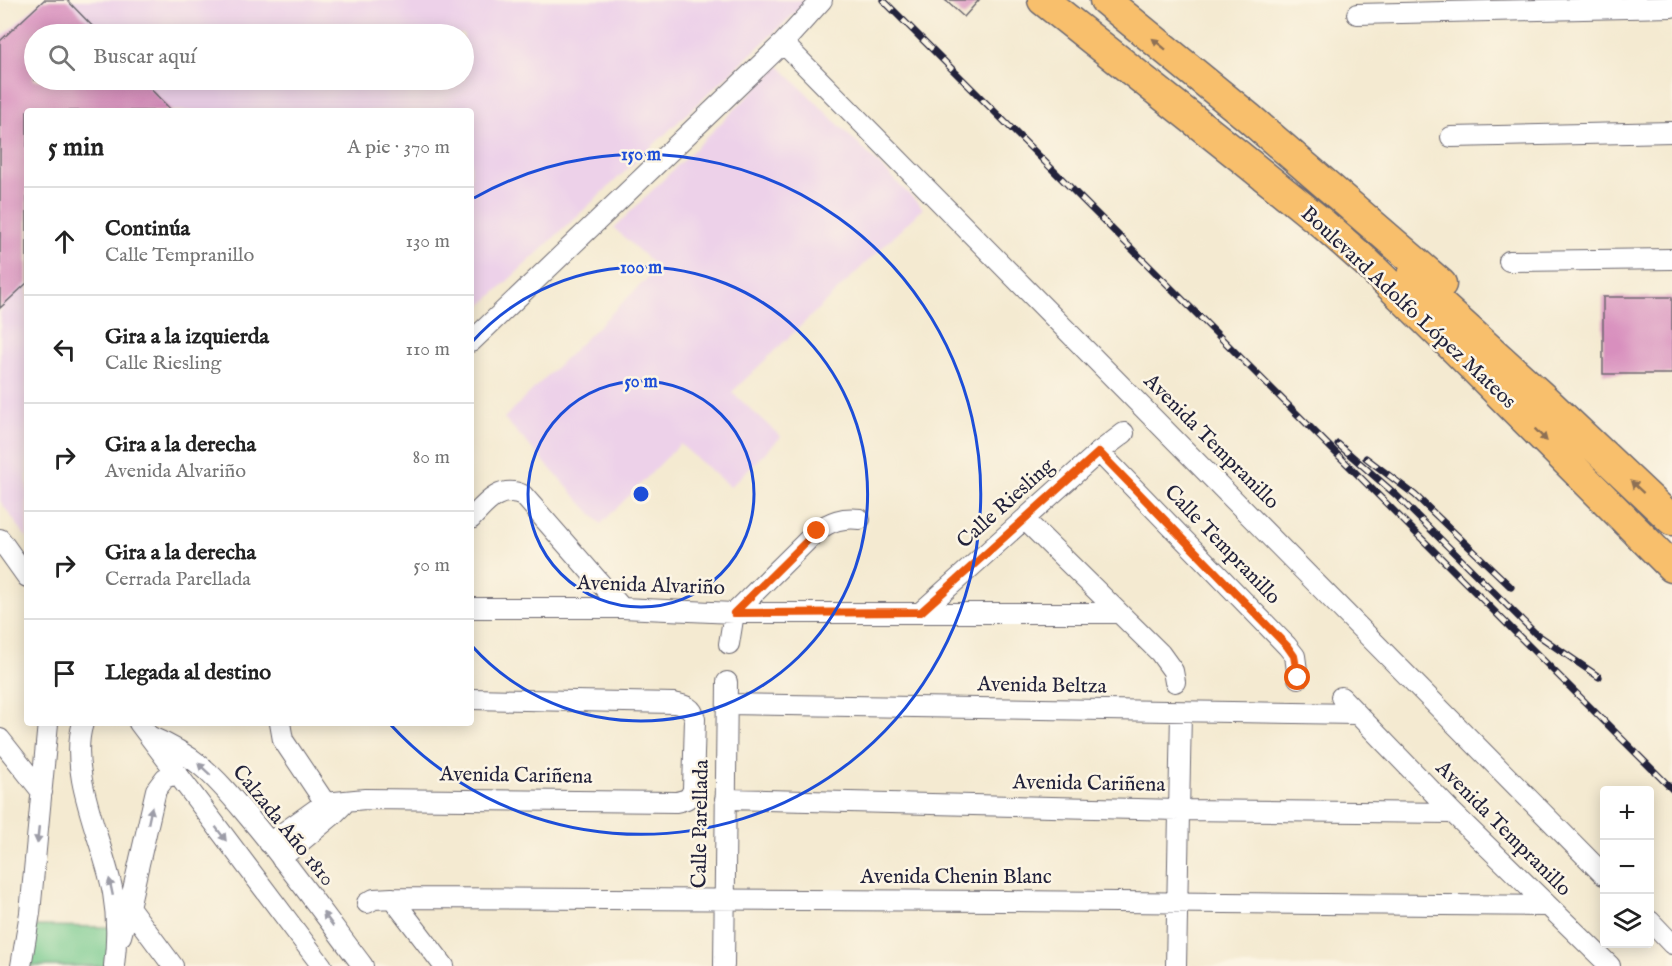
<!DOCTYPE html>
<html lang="es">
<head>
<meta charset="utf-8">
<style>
  body { margin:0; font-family:"IM FELL English",serif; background:#f6f6f6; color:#222 }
  .controls { position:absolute; right:18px; bottom:18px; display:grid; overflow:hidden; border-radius:6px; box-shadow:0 3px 15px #0003 }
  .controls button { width:54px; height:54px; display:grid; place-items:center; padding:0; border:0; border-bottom:2px solid #e0e0e0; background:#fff; color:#222; font:30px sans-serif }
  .stop { position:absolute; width:18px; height:18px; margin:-14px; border:4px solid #ea580c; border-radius:50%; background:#fff }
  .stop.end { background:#ea580c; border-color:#fff; box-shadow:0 2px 6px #0008 }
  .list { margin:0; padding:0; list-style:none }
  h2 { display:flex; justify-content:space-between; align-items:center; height:78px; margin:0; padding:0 24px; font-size:26px }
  h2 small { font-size:20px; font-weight:400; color:#767676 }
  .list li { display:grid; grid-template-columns:39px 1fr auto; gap:18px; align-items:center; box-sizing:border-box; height:108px; padding:0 24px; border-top:2px solid #e0e0e0 }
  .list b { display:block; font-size:22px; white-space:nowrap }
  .list p { margin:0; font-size:20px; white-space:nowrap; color:#767676 }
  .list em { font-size:20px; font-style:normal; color:#767676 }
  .icon { flex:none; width:33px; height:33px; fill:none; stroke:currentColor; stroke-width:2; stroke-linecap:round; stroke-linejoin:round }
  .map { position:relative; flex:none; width:1672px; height:966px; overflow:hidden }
  .search { position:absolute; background:#fff; box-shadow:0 3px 15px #0003; left:24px; top:24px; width:450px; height:66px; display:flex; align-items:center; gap:15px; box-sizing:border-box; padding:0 21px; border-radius:33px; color:#767676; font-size:22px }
  .panel { position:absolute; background:#fff; box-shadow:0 3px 15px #0003; left:24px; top:108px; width:450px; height:618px; border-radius:6px }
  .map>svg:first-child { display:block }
  .built { fill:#edd1e9; fill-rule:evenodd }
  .green { fill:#75c98c; stroke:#4c7664; stroke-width:1.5 }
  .building { fill:#d88fbe }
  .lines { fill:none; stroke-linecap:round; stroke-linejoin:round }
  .minor-casing { stroke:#6c6870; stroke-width:22 }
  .highway-casing { stroke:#6c6870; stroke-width:33 }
  .minor { stroke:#fff; stroke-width:20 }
  .highway { stroke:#f8bf6c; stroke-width:30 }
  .rail-casing { stroke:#22223b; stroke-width:7 }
  .rail { stroke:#fcf5e5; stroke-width:4.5; stroke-dasharray:14; stroke-linecap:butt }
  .oneway { fill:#8d7054 }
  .oneway2 { fill:#9c9ca7 }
  .route { stroke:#ea580c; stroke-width:8 }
  .ring { fill:none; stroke:#1d4ed8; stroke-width:3 }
  .labels { text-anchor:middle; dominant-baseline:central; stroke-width:5; stroke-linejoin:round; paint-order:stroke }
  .street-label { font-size:21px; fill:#22223b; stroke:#fcf5e5 }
  .centre { fill:#1d4ed8; stroke:#fcf5e5; stroke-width:3 }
  .ring-label { font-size:18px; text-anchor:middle; font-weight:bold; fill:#1d4ed8; stroke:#fcf5e5; stroke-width:5; stroke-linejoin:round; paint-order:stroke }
</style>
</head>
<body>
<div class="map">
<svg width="1672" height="966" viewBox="0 0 1672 966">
  <rect width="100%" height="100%" fill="#fcf5e5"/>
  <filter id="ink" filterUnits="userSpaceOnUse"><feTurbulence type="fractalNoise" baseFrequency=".0167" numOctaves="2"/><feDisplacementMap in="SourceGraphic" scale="12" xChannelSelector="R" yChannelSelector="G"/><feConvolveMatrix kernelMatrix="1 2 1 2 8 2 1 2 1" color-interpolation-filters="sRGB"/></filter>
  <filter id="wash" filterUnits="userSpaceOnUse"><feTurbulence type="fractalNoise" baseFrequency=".008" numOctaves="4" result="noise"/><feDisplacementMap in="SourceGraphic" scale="24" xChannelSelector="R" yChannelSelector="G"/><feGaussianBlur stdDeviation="1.35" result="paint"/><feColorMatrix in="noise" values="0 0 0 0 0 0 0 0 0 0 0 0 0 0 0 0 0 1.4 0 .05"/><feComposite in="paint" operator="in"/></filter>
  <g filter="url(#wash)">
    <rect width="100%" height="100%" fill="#f4ead1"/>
    <path class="built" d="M42 0H809L471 315V111H27V538L0 501V38ZM34 34H464V80H34Z
      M779 66 923 208 732 392 781 437 730 487 680 444 601 524 504 418 658 268 614 228Z"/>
    <path class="green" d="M35 926 113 927 107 966H29Z"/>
    <g id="blocks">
      <path class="building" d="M44 0H67L100 34H34V80H142L172 111H27V283L0 308V41Z
        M945 0H979L964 17Z
        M1603 297H1672V374H1603Z"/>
    </g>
  </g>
  <g filter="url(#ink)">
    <use href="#blocks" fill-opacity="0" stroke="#6c6870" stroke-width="1.5"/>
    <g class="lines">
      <g class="minor-casing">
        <path id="minor" d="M1357 14 1672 7
          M783 43 1604 875
          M1451 137 1672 132
          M1509 261 1672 259
          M471 342 783 43 822 0
          M1099 452 1287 646 1295 656 1298 678
          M471 519C485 504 500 484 523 495L622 608
          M1025 520 1160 653 1173 671 1175 682
          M0 539 27 577
          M471 608H622L734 613H1118
          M921 612 1099 452 1124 433
          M729 644 734 613 817 531C831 521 842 517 860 519
          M1341 697 1453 813 1610 966
          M727 704 1356 714
          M83 723C67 773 104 843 113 893 117 916 117 943 114 966
          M139 723 322 966
          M280 723 283 740 332 813
          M149 736C168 744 185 753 201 766 222 783 239 806 257 827 294 872 328 920 363 966
          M0 739 42 792
          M725 799 1179 810 1453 813
          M269 843 325 803 365 799 676 802C686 800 690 799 693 789L695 719C693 707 685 705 674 703L471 699
          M281 858 333 815 343 805
          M392 898 444 966
          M367 903 374 899 392 898 1004 901 1547 906
          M129 907 173 966
          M1650 921 1672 944
          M121 936 129 907 156 790 165 778 175 774
          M21 966 30 913 48 723
          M724 966 727 682
          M1176 966 1181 712"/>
      </g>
      <g class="highway-casing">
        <path id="highway" d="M1043 0 1238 155 1323 224 1365 261 1458 352 1672 567
          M1105 0 1248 117 1441 284
          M1411 278 1542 397 1672 520"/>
      </g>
      <use href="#minor" class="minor"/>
      <use href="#highway" class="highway"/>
      <g class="rail-casing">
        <path id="rail" d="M883 0 1672 789
          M1338 444 1395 494 1535 633 1599 677
          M1366 458 1415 495 1511 587"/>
      </g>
      <use href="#rail" class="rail"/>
    </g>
    <defs><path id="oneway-solid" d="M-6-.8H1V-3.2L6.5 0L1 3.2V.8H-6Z" transform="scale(1.5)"/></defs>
    <g class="oneway">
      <use href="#oneway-solid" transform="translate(1159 44) rotate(-141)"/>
      <use href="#oneway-solid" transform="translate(1541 435) rotate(45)"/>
      <use href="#oneway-solid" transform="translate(1637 487) rotate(-137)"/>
    </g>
    <g class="oneway2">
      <use href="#oneway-solid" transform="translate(204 769) rotate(-137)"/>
      <use href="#oneway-solid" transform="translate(150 815) rotate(-78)"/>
      <use href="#oneway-solid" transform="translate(221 834) rotate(53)"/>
      <use href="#oneway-solid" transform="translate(38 835) rotate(96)"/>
      <use href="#oneway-solid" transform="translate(111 887) rotate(-102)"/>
      <use href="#oneway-solid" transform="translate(328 919) rotate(-127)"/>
    </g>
  </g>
  <g class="lines" filter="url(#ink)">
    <path class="route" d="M817 531 734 613 921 612 1099 452 1287 646 1294 656 1298 678"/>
  </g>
  <g class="ring">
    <circle cx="641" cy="494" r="113"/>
    <path d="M472 342A227 227 0 1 1 472 646"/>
    <path d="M474 198A340 340 0 1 1 390 724"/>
  </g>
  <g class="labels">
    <g class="street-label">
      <text transform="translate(1408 308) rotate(43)">Boulevard Adolfo López Mateos</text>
      <text transform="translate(1211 442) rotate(45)">Avenida Tempranillo</text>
      <text transform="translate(1006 504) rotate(-42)">Calle Riesling</text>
      <text transform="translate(1222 545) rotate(46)">Calle Tempranillo</text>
      <text transform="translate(651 586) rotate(2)">Avenida Alvariño</text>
      <text transform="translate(1042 686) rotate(1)">Avenida Beltza</text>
      <text transform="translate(516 776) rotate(1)">Avenida Cariñena</text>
      <text transform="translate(1089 784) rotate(1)">Avenida Cariñena</text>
      <text transform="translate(701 824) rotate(-89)">Calle Parellada</text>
      <text transform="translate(283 826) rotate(51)">Calzada Año 1810</text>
      <text transform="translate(1503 829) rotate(45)">Avenida Tempranillo</text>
      <text x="956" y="877">Avenida Chenin Blanc</text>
    </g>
  </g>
  <circle cx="641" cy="494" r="9" class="centre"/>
  <g class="ring-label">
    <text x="641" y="160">150 m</text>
    <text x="641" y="273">100 m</text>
    <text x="641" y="387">50 m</text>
  </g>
</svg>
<div class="controls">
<button>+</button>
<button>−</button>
<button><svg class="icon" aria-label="layers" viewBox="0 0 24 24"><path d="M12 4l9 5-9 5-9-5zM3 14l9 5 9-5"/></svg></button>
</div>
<div class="stop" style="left:1298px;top:678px"></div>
<div class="stop end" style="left:817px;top:531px"></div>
<div class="search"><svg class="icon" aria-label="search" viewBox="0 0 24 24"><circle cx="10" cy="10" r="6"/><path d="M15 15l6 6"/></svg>Buscar aquí</div>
<section class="panel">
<h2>5 min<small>A pie · 370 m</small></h2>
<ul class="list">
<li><svg class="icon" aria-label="ahead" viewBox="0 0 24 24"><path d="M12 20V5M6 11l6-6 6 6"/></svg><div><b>Continúa</b><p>Calle Tempranillo</p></div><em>130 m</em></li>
<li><svg class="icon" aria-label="left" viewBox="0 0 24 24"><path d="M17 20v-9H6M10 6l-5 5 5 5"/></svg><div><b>Gira a la izquierda</b><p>Calle Riesling</p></div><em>110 m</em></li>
<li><svg class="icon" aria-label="right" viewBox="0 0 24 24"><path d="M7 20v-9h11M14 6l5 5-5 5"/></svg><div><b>Gira a la derecha</b><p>Avenida Alvariño</p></div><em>80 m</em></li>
<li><svg class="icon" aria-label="right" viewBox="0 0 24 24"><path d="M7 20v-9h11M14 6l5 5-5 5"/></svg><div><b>Gira a la derecha</b><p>Cerrada Parellada</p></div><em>50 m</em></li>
<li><svg class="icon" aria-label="arrive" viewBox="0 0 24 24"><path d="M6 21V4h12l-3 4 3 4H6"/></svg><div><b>Llegada al destino</b></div></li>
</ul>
</section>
</div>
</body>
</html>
